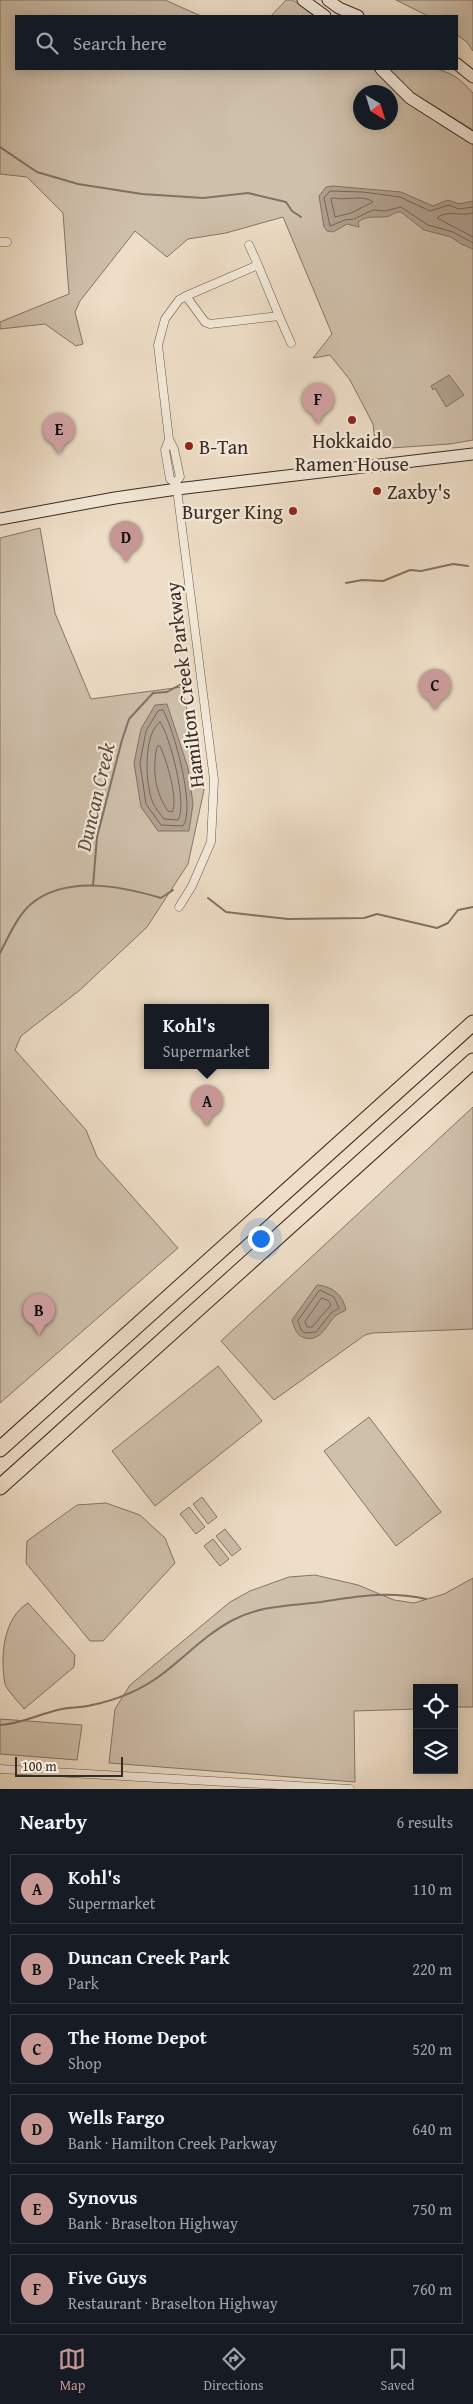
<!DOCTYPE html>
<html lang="en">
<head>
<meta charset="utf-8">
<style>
  body { margin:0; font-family:"Gentium Book Plus",serif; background:#242831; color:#f1f3f6 }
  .controls { position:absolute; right:15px; bottom:15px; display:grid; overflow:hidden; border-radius:0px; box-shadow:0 2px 12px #0003 }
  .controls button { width:45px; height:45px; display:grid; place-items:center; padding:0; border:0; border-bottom:1px solid #363941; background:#171b24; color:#f1f3f6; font:25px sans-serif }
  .compass { position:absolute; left:353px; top:85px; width:45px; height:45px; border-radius:50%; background:#171b24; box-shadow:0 2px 12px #0003; rotate:142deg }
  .scale { position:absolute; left:15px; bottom:12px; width:108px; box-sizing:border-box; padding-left:5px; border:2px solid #3a2b24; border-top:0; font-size:14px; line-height:18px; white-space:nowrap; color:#3a2b24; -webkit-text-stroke:4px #f4eadb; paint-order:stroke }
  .you { position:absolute; left:260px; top:1238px; width:18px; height:18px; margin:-12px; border:4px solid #fff; border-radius:50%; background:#1a73e8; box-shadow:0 0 0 8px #1a73e833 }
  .badge { display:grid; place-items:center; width:32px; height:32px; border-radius:50%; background:#c59692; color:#111; font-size:16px; font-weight:700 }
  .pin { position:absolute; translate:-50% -41px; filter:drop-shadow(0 1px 2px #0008) }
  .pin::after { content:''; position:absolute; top:26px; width:18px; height:15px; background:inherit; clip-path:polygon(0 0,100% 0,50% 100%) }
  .popup { position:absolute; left:144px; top:1004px; width:125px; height:65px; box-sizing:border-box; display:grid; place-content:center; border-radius:0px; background:#171b24; filter:drop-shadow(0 1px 4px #0005); font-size:16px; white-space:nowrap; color:#9ea1a6 }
  .popup b { font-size:19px; color:#f1f3f6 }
  .popup::after { content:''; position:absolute; left:50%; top:100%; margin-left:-10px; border:10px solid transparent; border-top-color:#171b24 }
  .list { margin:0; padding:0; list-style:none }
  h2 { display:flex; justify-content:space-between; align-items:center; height:65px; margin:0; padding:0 20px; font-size:21px }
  h2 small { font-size:16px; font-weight:400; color:#9ea1a6 }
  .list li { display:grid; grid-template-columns:32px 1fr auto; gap:15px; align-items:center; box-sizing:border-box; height:70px; margin:0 10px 10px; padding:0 10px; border:1px solid #363941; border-radius:0px }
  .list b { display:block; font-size:19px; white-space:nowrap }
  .list p { margin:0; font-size:16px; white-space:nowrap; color:#9ea1a6 }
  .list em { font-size:16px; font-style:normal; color:#9ea1a6 }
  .icon { flex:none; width:28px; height:28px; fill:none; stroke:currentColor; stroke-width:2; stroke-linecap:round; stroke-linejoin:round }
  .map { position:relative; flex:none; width:473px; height:1789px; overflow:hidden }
  .search { position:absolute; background:#171b24; box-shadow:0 2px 12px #0003; left:15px; right:15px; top:15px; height:55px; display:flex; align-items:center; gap:12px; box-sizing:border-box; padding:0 18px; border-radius:0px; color:#9ea1a6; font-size:19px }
  .sheet { height:545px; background:#171b24 }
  nav { display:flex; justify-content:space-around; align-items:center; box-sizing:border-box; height:70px; border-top:1px solid #363941; background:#171b24; font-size:14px; color:#9ea1a6 }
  nav a { display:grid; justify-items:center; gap:2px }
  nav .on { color:#c59692 }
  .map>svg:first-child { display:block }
  .green { fill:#cfc0ab; stroke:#847668; fill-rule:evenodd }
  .water { fill:#b1a190; stroke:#817265 }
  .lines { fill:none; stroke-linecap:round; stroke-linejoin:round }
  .shore { stroke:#76665a; stroke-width:1 }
  .stream { stroke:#817265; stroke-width:2 }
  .street-casing { stroke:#67584d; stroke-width:9 }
  .secondary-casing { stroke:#3a2b24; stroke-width:13 }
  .highway-casing { stroke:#3a2b24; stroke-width:17 }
  .street { stroke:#f4eadb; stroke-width:8 }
  .secondary { stroke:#f4eadb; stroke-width:11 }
  .highway { stroke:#eedec7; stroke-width:15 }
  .poi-dot { fill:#8f2418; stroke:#f4eadb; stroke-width:2 }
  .labels { text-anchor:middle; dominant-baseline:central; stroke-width:4.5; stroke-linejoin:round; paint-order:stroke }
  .poi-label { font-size:20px; fill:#3a2b24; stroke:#f4eadb; text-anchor:start }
  .street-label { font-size:20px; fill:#3a2b24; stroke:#f4eadb }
  .water-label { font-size:21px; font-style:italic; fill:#5e4e44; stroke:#f4eadb }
</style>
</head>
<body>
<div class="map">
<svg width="473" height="1789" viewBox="0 0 473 1789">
  <rect width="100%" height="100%" fill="#eedec7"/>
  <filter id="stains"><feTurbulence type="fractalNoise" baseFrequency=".004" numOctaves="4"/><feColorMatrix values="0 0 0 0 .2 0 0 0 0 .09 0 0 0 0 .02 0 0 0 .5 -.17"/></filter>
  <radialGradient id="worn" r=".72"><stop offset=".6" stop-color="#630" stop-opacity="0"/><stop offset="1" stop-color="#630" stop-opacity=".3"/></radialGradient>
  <path class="green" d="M0 0H165L201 16H16V69H373C402 99 436 123 473 145V440L450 444 376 449 373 424 350 380 330 355 313 358 332 334 283 217 226 233 188 239 167 257 135 231 80 301 75 312 83 344 76 346 45 324 0 329V322L69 294 63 213 27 177 0 174ZM360 92H390V122H360Z
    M286 0H293L314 16H271Z
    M396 0H473V51L467 42 457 35V16H428Z
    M389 69C428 69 445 61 473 93V130L412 92Z
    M40 528 55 613 91 699 182 687 204 790 188 864 147 927 80 990 21 1036 15 1050 86 1130 97 1157 178 1248 0 1403V538Z
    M473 1107V1329L373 1333 365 1335 274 1400 221 1341Z
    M218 1366 262 1421 155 1506 112 1451Z
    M369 1417 441 1512 396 1546 324 1451Z
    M202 1497 217 1517 208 1524 193 1504Z
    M106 1503 140 1515 165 1538 175 1563 103 1641H90L26 1563 27 1541 77 1505Z
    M189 1507 205 1527 196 1534 180 1514Z
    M225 1529 241 1549 232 1556 216 1536Z
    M213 1539 229 1559 220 1566 204 1546Z
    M315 1575 358 1585 394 1600 414 1603 444 1594 473 1578V1707H454V1688H417V1709L354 1711 355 1782 109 1763 115 1709 130 1685 230 1602 250 1591 289 1577Z
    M28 1603 75 1655 74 1667 24 1709C18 1701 9 1693 5 1684 0 1657 3 1618 28 1603Z
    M0 1719 82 1725 77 1760 0 1754Z"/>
  <path class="water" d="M333 186 401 192 433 206 448 200 459 204 473 201V249L461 244 451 237 424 230 401 212C395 212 394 214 389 216 378 219 368 214 358 222L359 227 347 224 333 232 327 231 324 227 319 196 326 187Z
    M449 375 464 395 446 407 435 388 433 390 431 386Z
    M167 704 188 768 193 804 189 831H158L141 807 134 763 141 729 155 705Z
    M317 1285C332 1286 343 1295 346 1310 342 1312 338 1314 335 1316 327 1324 321 1342 305 1338 297 1336 294 1328 292 1320Z"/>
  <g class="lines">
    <path class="shore" d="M334 198C345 201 364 194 373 202L351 213 335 217 331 199Z
      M473 207 459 209 449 205 430 211 400 197 363 192 330 191 324 198 330 226 345 220 354 219 373 210 385 211 401 207 428 225 453 232 473 243
      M473 213C460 217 447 209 437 218L473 237
      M163 710C174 729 196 809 183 826L161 825 146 804 140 763 146 731 158 711Z
      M160 722C170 735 188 806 178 820L164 819C160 814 156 809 153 803 145 786 143 733 160 722Z
      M160 746C166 758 179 801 172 812L168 811C155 793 152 769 157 747Z
      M320 1290 334 1297 339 1308 331 1313 316 1332 305 1333 301 1330 298 1321Z
      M322 1298 329 1301 331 1305 312 1327H307L305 1322Z"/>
    <path class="stream" d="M0 147 37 172 78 184 142 194 203 198 248 193 286 202 292 211 301 217
      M346 583 362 580 383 581 410 570 421 571 453 564 468 566
      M93 886 97 837 122 740 129 719 153 693 167 692 183 683
      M208 898 226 912 288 919 364 918 377 914 437 928 448 923 458 910 473 907
      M0 953C8 938 17 916 31 904 66 875 121 886 161 898L173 890
      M0 1725C22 1724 41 1713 62 1709 72 1707 82 1708 92 1705 116 1700 141 1690 161 1675 185 1657 206 1634 233 1620 262 1605 290 1606 321 1602 360 1596 387 1591 426 1599"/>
    <g class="street-casing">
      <path id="street" d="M0 242H7
        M249 245 258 265
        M279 316 291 343
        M169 439 165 450 170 479 175 483 177 489 214 780 211 842 192 886 179 907
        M175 483 180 477 174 449 169 439 158 345 165 319 179 300 186 296 258 265 279 316 210 324 205 322 186 296
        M0 1769 350 1789"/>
    </g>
    <g class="secondary-casing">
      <path id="secondary" d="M303 0 325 16
        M328 0 339 8 358 16
        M457 64 473 77
        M381 69 410 98 473 138
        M0 519 115 498 177 489 473 454"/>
    </g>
    <g class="highway-casing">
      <path id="highway" d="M0 1449 473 1023
        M0 1487 473 1061"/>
    </g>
    <use href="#street" class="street"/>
    <use href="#secondary" class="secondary"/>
    <use href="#highway" class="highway"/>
  </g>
  <g class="poi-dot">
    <circle cx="352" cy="420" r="5"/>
    <circle cx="189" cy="446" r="5"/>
    <circle cx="377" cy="491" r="5"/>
    <circle cx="293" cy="511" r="5"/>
  </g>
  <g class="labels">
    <g class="poi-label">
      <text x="352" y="440" text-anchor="middle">Hokkaido<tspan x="352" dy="23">Ramen House</tspan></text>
      <text x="199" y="446">B-Tan</text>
      <text x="387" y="491">Zaxby's</text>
      <text x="283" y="511" text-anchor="end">Burger King</text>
    </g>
    <g class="street-label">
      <text transform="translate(184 685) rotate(-97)">Hamilton Creek Parkway</text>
    </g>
    <g class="water-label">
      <text transform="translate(95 797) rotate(-77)">Duncan Creek</text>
    </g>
  </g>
  <rect width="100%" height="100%" filter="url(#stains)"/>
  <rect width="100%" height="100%" fill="url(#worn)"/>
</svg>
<div class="controls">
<button><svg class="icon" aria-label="locate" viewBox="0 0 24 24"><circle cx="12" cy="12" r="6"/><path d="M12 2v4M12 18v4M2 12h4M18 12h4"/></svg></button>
<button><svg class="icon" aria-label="layers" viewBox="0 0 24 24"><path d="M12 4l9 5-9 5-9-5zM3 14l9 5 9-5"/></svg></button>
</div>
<svg class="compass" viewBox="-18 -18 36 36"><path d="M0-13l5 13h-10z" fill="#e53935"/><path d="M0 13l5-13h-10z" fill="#9ea1a6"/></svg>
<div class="scale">100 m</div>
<div class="you"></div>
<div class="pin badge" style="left:207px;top:1126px">A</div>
<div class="popup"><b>Kohl's</b>Supermarket</div>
<div class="pin badge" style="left:39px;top:1335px">B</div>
<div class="pin badge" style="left:435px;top:710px">C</div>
<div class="pin badge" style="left:126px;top:562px">D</div>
<div class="pin badge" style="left:59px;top:454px">E</div>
<div class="pin badge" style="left:318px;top:424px">F</div>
<div class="search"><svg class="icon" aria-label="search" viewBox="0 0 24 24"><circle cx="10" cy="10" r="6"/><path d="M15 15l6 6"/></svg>Search here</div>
</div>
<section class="sheet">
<h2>Nearby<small>6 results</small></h2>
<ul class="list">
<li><span class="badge">A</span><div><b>Kohl's</b><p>Supermarket</p></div><em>110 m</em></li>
<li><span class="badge">B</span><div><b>Duncan Creek Park</b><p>Park</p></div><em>220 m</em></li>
<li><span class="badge">C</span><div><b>The Home Depot</b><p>Shop</p></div><em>520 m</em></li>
<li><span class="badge">D</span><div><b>Wells Fargo</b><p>Bank · Hamilton Creek Parkway</p></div><em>640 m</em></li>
<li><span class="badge">E</span><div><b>Synovus</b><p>Bank · Braselton Highway</p></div><em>750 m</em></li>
<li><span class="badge">F</span><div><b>Five Guys</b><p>Restaurant · Braselton Highway</p></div><em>760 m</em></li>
</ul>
</section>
<nav>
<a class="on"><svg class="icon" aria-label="map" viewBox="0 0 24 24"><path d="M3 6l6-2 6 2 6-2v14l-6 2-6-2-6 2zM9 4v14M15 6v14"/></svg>Map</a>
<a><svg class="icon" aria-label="directions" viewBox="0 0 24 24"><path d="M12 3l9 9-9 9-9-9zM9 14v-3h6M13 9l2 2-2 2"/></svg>Directions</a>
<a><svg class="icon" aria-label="saved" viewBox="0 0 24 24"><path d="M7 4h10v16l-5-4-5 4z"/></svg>Saved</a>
</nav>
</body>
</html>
